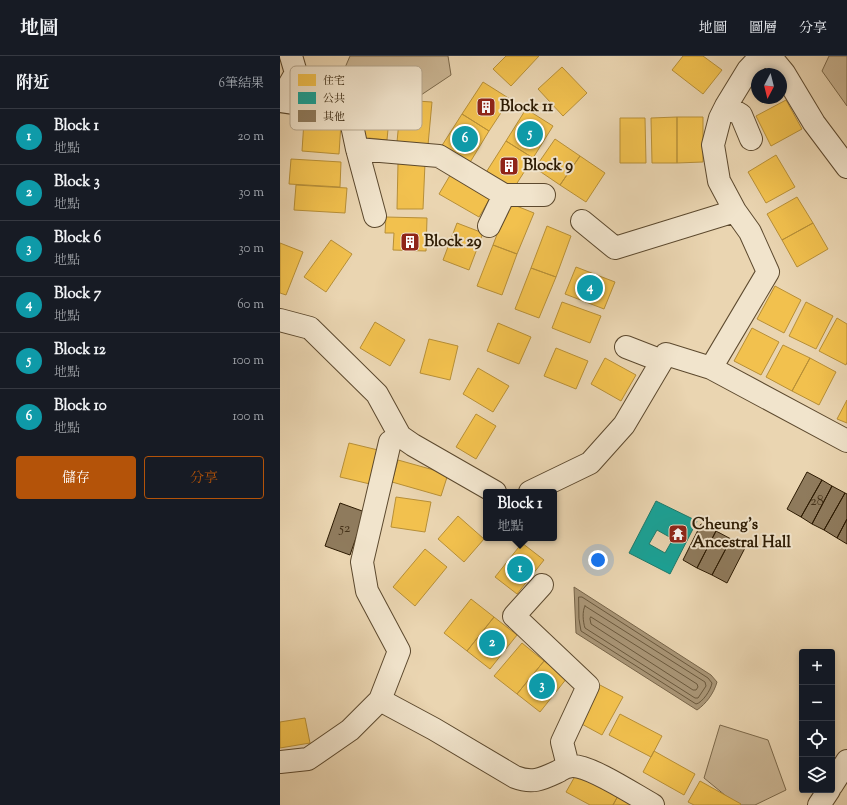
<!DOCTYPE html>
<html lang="zh-TW">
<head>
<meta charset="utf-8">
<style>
  body { margin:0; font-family:"Sorts Mill Goudy","Noto Serif TC",serif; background:#242831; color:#f1f3f6 }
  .controls { position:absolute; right:12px; bottom:12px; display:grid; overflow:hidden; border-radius:4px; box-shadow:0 2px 6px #0003 }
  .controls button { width:36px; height:36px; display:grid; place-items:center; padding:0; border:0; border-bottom:1px solid #363941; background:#171b24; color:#f1f3f6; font:20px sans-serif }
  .compass { position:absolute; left:471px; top:12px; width:36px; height:36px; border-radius:50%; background:#171b24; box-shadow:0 2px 6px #0003; rotate:187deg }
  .you { position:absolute; left:318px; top:504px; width:14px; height:14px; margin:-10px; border:3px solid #fff; border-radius:50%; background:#1a73e8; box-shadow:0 0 0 6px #1a73e833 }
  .badge { display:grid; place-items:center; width:26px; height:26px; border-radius:50%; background:#b45309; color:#fff; font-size:13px; font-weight:700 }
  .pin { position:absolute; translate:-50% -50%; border:2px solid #fff; box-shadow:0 1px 4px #0006 }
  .popup { position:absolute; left:203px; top:433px; width:74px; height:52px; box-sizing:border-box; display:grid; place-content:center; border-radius:4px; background:#171b24; filter:drop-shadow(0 1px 3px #0005); font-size:13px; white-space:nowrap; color:#9ea1a6 }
  .popup b { font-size:15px; color:#f1f3f6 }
  .popup::after { content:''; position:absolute; left:50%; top:100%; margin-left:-8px; border:8px solid transparent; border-top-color:#171b24 }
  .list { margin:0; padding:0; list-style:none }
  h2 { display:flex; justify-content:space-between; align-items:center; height:52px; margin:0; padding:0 16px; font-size:17px }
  h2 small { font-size:13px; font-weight:400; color:#9ea1a6 }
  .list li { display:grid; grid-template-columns:26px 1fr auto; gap:12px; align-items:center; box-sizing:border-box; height:56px; padding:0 16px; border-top:1px solid #363941 }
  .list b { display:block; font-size:15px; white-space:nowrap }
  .list p { margin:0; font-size:13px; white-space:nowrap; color:#9ea1a6 }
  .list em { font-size:13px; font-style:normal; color:#9ea1a6 }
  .actions { display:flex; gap:8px; padding:12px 16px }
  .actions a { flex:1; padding:9px 0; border:1px solid #b45309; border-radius:4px; text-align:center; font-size:14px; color:#b45309 }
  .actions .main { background:#b45309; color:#fff }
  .icon { flex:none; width:22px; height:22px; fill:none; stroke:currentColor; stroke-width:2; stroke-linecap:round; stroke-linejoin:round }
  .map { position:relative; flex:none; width:567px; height:749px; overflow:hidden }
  header { display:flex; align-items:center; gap:24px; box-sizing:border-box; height:56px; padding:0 20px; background:#171b24; border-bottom:1px solid #363941 }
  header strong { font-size:19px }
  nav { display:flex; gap:22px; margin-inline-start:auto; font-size:14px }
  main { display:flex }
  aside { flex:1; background:#171b24 }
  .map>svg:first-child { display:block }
  .green { fill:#cab593; stroke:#7b684a }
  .water { fill:#a99576; stroke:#776448 }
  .homes { fill:#f2c14e; stroke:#b78f37 }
  .public { fill:#17a398; stroke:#1d7a6b; fill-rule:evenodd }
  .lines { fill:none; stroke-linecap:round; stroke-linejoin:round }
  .shore { stroke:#6a583c; stroke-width:1 }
  .building { fill:#8f7b5d; stroke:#2c1a02 }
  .minor-casing { stroke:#5c492e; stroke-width:24 }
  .minor { stroke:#f1e4cc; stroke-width:22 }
  .labels { text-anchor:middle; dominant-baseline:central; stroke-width:4; stroke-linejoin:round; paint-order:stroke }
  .number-label { font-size:14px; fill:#453219 }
  .poi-label { font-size:16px; font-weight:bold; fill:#2c1a02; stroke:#f1e4cc; text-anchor:start }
  .key { fill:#f1e4cc; stroke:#b6a78f; stroke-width:1 }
  .key-label { font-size:11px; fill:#2c1a02 }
</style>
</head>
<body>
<header>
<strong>地圖</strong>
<nav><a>地圖</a><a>圖層</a><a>分享</a></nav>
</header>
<main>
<aside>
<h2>附近<small>6筆結果</small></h2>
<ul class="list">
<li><span class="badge" style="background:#0f9aa8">1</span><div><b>Block 1</b><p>地點</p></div><em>20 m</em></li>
<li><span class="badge" style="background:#0f9aa8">2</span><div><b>Block 3</b><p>地點</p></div><em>30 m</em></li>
<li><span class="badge" style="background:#0f9aa8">3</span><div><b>Block 6</b><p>地點</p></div><em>30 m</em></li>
<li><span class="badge" style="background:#0f9aa8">4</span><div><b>Block 7</b><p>地點</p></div><em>60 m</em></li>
<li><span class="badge" style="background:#0f9aa8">5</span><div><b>Block 12</b><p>地點</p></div><em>100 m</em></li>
<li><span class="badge" style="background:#0f9aa8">6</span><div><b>Block 10</b><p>地點</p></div><em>100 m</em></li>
</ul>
<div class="actions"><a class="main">儲存</a><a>分享</a></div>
</aside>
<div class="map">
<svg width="567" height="749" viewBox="0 0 567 749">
  <rect width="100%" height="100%" fill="#ead5b1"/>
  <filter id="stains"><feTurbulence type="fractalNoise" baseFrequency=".005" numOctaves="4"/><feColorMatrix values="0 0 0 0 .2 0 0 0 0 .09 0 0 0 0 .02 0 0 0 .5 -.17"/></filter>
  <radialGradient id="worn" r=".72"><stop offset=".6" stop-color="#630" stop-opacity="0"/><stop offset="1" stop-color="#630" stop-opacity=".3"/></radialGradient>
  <path class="green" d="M70 0H168L171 19 138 41 115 33 103 40H84L61 21Z
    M549 0H567V50L542 15Z
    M440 669 488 684 506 734 475 749H457L424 722Z"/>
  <path class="water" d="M294 531 431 619 437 626C434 637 426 648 417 654L296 577Z"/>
  <path class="homes" d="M226 0H259L231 30 213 13Z
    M403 0H423L442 14 423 38 392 14Z
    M282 11 307 37 283 60 258 33Z
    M203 26 230 43 209 75 182 58Z
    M85 39 111 41 107 84 80 81Z
    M121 44 152 46 148 89 117 86Z
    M506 44 522 73 491 90 476 60Z
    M246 53 273 70 253 102 226 85Z
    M182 58 209 75 189 108 161 91Z
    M397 61H423V106L397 107Z
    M397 61V107H372L371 62Z
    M340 62H365L366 107H340Z
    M24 65 61 67 59 98 22 95Z
    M275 83 300 100 280 129 255 112Z
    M226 85 253 102 232 135 205 118Z
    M496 99 515 131 486 147 468 116Z
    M300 100 325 117 306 146 280 129Z
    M11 103 61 106 60 131 9 128Z
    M118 107H145L143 153H117Z
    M172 116 212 139 199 161 159 138Z
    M16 129 67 132 65 157 14 154Z
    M517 141 533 167 502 184 487 158Z
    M229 147 254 157 237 198 213 189Z
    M106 161 147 162 146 195 113 194 114 177H105Z
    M177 167 203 177 189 214 163 204Z
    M533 167 548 193 517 211 502 184Z
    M267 170 291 180 276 221 251 212Z
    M51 184 72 198 46 236 24 221Z
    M0 187 23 196 6 239 0 237Z
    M213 189 237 198 222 239 197 230Z
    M296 211 335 226 324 253 285 238Z
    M251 212 276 221 259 262 235 253Z
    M495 230 521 244 504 277 477 263Z
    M282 246 321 260 310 287 272 272Z
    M526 246 553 260 536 293 509 280Z
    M557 262 567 268V306L566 309 539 295Z
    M95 266 125 284 110 310 80 292Z
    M218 267 251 281 239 308 207 295Z
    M472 272 499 286 481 319 454 305Z
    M149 283 178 290 170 324 140 317Z
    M503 289 530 302 512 335 486 321Z
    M276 292 308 305 296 333 264 320Z
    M325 302 356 319 341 345 311 328Z
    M530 302 556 316 539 349 512 335Z
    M198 312 229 330 213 356 183 338Z
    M567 344V367L557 363Z
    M196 358 216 370 196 403 176 391Z
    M69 387 98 394 90 428 60 421Z
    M118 404 168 418 161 440 112 426Z
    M116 441 151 446 145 476 111 471Z
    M178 460 204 483 184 506 158 483Z
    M242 487 264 504 237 538 215 521Z
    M145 493 167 511 135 550 113 531Z
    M191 543 214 561 187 595 164 577Z
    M214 561 237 579 210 613 187 595Z
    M242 587 264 605 237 638 214 620Z
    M264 605 287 622 260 656 237 638Z
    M318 628 343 641 322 679 298 666Z
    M340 658 382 680 371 701 329 679Z
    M25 662 30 687 0 692V666Z
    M374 695 415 718 404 739 363 716Z
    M298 715 339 738 333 749H310L286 736Z
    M420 725 461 748 460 749H414L408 746Z
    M339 738 360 749H333Z"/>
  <path class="public" d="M376 445 417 465 390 518 349 497ZM377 474 393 483 385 497 369 488Z"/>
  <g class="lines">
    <path class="shore" d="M299 541H302L428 622 432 627C431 634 422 647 416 648L301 575 299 563Z
      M305 550 425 626 426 630 418 642H415L305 572C303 566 302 555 305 550Z
      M311 561 417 628 418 631 416 634H413L311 568 310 563Z"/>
  </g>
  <path class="building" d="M527 416 542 424 521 461 507 453Z
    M542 424 552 430 532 468 521 461Z
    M552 430 565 437 544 474 532 468Z
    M565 437 567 438V463L557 482 544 474Z
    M60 447 85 456 70 499 45 490Z
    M567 463V488L557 482Z
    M421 468 436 475 417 512 403 504Z
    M436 475 451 483 432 519 417 512Z
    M451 483 466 490 447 527 432 519Z"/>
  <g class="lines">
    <g class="minor-casing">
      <path id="minor" d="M481 0 468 14 446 50 440 62 433 89 439 125 455 155 470 176 488 216 431 312 567 385
        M490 0 504 17 534 67 567 111
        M0 45 69 55 77 93 95 160
        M0 45 16 17 11 0
        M446 50 461 59 471 83
        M77 93 159 100 224 139H264
        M302 165 335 192 455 155
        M209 170 224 139
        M0 264 30 272 97 338 120 380 133 389 215 436
        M346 291 382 305
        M250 436 310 407 344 369 386 298 431 312
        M262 529 234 560 308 630 282 686 288 710
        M100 644 154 673 235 721C253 728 262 723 279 715 283 712 287 710 293 710 311 710 355 739 373 749
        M0 706 28 703 70 674 100 644 119 595 87 535 82 506 110 386 120 380
        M552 729 567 705
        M539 749 549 734"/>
    </g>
    <use href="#minor" class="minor"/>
  </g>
  <defs>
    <g id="building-square" transform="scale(1)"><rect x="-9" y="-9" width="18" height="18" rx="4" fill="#8f2418" stroke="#f1e4cc"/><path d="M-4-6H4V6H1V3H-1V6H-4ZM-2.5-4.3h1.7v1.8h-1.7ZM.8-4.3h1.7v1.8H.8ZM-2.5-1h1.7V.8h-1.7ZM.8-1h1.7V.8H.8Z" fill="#fff"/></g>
    <g id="temple-square" transform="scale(1)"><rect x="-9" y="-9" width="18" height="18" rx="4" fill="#8f2418" stroke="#f1e4cc"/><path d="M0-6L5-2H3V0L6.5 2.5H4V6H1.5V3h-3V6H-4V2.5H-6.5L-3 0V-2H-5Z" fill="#fff"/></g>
  </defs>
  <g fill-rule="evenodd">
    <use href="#building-square" x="206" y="51"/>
    <use href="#building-square" x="229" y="110"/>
    <use href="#building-square" x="130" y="186"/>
    <use href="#temple-square" x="398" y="478"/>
  </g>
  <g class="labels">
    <g class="number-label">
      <text x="537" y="446">28</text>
      <text x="65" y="473">52</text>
    </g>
    <g class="poi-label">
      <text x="220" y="51">Block 11</text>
      <text x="243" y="110">Block 9</text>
      <text x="144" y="186">Block 29</text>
      <text x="412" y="469">Cheung's<tspan x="412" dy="18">Ancestral Hall</tspan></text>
    </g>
  </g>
  <rect x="10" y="10" width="132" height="64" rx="6" class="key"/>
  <rect x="18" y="18" width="18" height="12" fill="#f2c14e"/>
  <rect x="18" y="36" width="18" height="12" fill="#17a398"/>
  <rect x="18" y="54" width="18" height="12" fill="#8f7b5d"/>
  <g class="key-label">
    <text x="43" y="28">住宅</text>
    <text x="43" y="46">公共</text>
    <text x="43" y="64">其他</text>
  </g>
  <rect width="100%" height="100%" filter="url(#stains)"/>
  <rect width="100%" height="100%" fill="url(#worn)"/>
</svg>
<div class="controls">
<button>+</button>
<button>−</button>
<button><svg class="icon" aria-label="locate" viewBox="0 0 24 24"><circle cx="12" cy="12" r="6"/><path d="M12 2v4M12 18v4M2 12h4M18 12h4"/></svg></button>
<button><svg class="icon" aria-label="layers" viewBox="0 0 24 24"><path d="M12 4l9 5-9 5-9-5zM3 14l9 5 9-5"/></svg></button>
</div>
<svg class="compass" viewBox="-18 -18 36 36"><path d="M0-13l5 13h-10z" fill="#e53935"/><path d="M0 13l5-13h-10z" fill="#9ea1a6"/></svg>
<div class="you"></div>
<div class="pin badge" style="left:240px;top:513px;background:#0f9aa8">1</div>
<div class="popup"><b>Block 1</b>地點</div>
<div class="pin badge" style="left:212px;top:587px;background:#0f9aa8">2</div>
<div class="pin badge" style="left:262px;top:630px;background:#0f9aa8">3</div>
<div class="pin badge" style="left:310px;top:232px;background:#0f9aa8">4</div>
<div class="pin badge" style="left:250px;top:78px;background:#0f9aa8">5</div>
<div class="pin badge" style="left:185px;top:83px;background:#0f9aa8">6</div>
</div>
</main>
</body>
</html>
